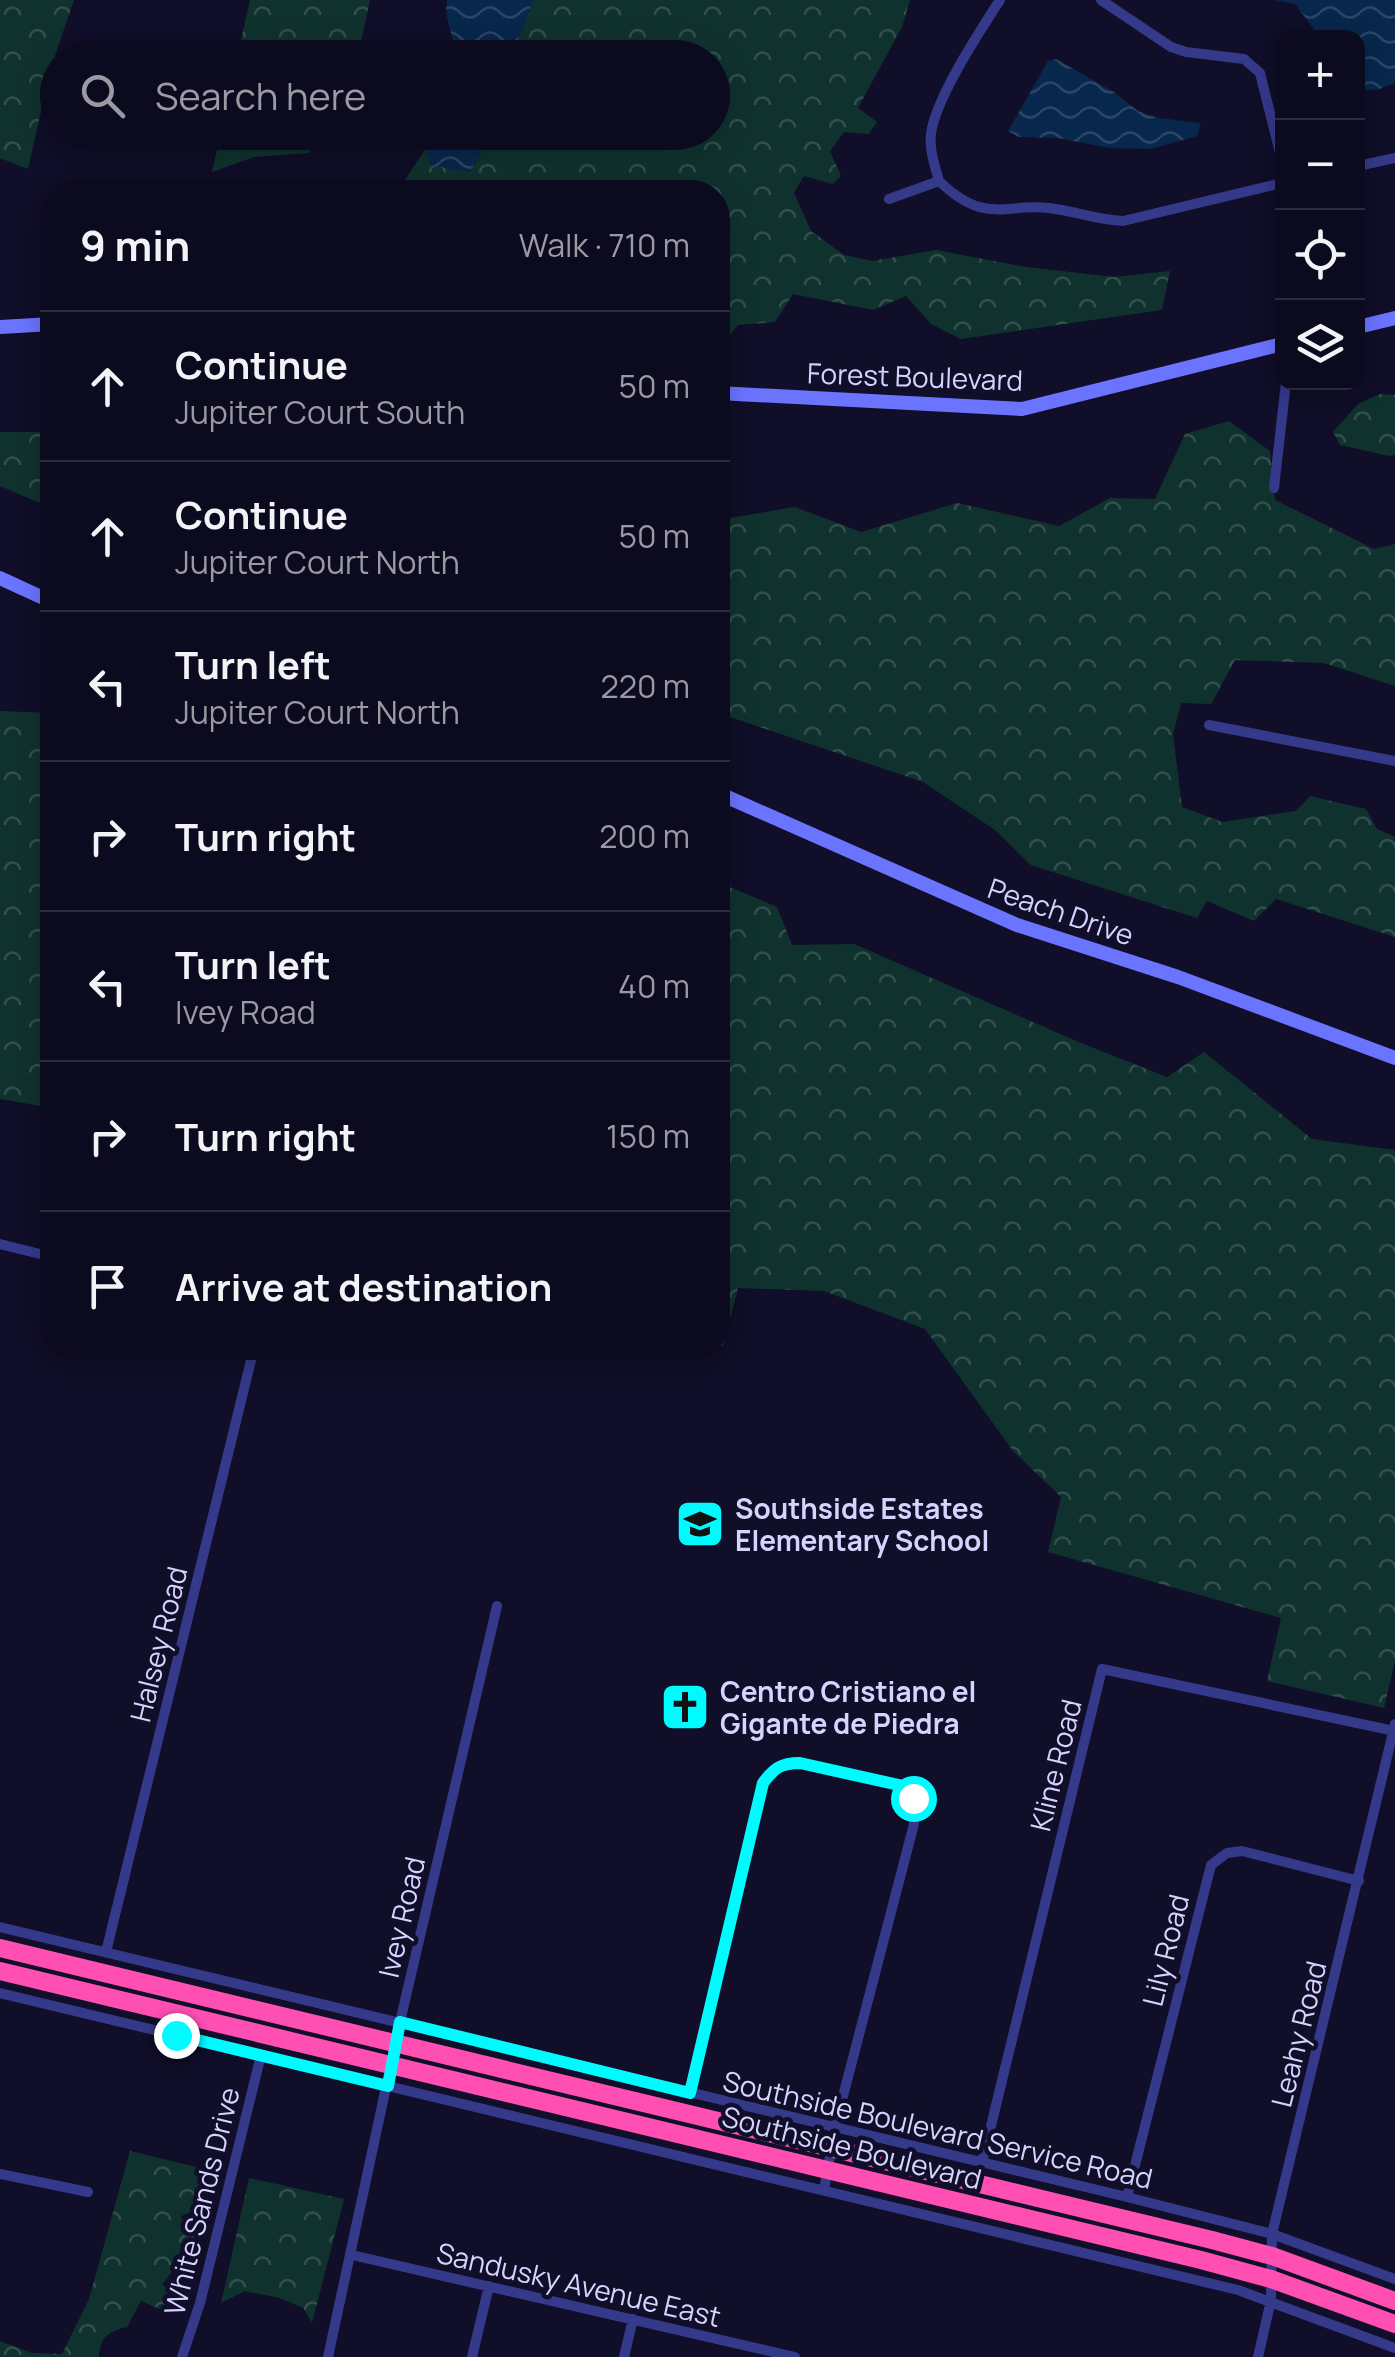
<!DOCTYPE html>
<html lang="en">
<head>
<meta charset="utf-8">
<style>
  body { margin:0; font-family:Manrope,sans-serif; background:#1a182b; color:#f1f3f6 }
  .controls { position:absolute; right:30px; top:30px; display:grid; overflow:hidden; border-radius:20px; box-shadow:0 5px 25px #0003 }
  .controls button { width:90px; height:90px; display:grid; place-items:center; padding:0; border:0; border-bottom:2px solid #2c2b3c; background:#0c0a1e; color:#f1f3f6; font:50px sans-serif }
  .stop { position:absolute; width:30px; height:30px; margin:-22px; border:8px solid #00fbff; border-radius:50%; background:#fff }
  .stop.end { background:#00fbff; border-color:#fff; box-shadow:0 2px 10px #0008 }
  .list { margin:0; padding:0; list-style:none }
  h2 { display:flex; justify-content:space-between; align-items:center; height:130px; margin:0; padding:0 40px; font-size:42px }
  h2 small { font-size:32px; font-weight:400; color:#9a9aa4 }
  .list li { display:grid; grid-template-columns:65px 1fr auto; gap:30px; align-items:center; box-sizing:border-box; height:150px; padding:0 40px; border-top:2px solid #2c2b3c }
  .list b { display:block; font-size:38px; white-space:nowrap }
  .list p { margin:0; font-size:32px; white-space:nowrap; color:#9a9aa4 }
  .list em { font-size:32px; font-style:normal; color:#9a9aa4 }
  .icon { flex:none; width:55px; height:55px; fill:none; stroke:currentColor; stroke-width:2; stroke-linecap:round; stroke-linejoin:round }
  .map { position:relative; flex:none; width:1395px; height:2357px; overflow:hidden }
  .search { position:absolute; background:#0c0a1e; box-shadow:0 5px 25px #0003; left:40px; top:40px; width:690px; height:110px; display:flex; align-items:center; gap:25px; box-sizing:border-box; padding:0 35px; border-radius:55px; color:#9a9aa4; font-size:38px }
  .panel { position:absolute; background:#0c0a1e; box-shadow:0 5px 25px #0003; left:40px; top:180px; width:690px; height:1180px; border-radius:40px }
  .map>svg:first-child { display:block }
  .forest { fill:url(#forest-crowns) }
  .water { fill:url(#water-waves) }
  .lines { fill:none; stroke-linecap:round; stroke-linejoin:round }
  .street { stroke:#35398a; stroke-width:10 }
  .secondary { stroke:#6b74ff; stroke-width:14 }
  .highway { stroke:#ff4fb3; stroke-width:18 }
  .route { stroke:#00fbff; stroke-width:12 }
  .labels { text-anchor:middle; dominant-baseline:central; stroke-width:9; stroke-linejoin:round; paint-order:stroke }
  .street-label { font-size:28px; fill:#d6d4ff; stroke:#100e28 }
  .poi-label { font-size:28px; font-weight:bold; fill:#d6d4ff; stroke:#100e28; text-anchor:start }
</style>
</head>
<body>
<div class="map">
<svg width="1395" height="2357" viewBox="0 0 1395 2357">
  <defs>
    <pattern id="forest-crowns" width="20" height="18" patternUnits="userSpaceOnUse" patternTransform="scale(2.5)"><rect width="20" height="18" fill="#10322e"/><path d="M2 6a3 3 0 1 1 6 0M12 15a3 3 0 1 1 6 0" fill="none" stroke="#324f4d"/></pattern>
    <pattern id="water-waves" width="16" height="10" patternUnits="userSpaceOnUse" patternTransform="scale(2.5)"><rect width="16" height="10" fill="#08274c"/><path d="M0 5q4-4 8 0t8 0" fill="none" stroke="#2b4567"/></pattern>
  </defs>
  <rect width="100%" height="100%" fill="#100e28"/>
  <path class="forest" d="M0 0H74L51 67 28 169 0 158Z
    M250 0H370L358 56 237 57Z
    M533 0H910L902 27 858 108 877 122 869 134 844 132 830 151 841 176 833 184 804 176 794 193 811 231 844 255 872 261 936 250 1026 267 1114 277 1170 271 1162 310 961 339 931 324 906 296 873 310 793 294 775 322 738 325 718 350V192H412L399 189 426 148 431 165 470 172 492 133 712 132V58L512 57Z
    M221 133V132L315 133 309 153 254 157 212 172Z
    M1380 394 1395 395V455L1389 456 1340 445 1333 432 1358 404Z
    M1229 421 1270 451 1275 500 1374 549 1395 544V686L1324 663 1235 660 1211 704 1181 703 1173 735 1182 807 1222 822 1296 811 1310 796 1366 809 1377 829 1395 837V937L1276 899 1254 921 1207 901 1197 918 1031 865 995 830 923 782 718 713V520L795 507 861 532 957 503 1059 526 1110 498 1155 499 1185 434Z
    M0 432H52V508L0 486Z
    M0 711 52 713V1118L47 1107 0 1099Z
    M718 882 777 907 792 945 854 944 1081 1043 1167 1077 1204 1052 1312 1139 1395 1150V1661L1384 1708 1267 1681 1281 1618 1048 1552 1061 1497 1013 1451 925 1329 824 1291 738 1288 723 1346 718 1345Z
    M130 2151 213 2171 204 2207 181 2216 184 2222 199 2230 189 2274 173 2270 162 2285 172 2292V2305L162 2310 141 2301 127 2327C109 2331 100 2337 99 2357H0V2341L32 2353 62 2354 89 2299Z
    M249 2178 344 2199 312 2323 303 2308 280 2298 245 2291 221 2303Z"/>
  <path class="water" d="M447 0H533L512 57H453C457 37 443 21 447 0Z
    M1274 0H1395V83L1377 90H1358V38L1320 37 1295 4Z
    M1056 59 1114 92 1138 111 1158 118 1201 123 1197 136 1151 149 1109 148 1058 138 1019 137 1008 131 1048 61Z
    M431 133V132L492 133 470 172 430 165 426 148Z"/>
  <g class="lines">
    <path class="street" d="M1101 0 1171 47 1186 52 1244 59 1260 73 1282 161
      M1358 166 1395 158
      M939 181C989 229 1007 199 1062 210 1083 214 1101 220 1123 221L1282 183
      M939 181C935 166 929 150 931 134 935 99 980 31 1000 0
      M889 199 939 181
      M1274 488 1286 382
      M1209 725 1395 761
      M0 1244 52 1257
      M0 1927 1127 2197 1272 2234 1395 2279
      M106 1952 254 1348
      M0 1993 1238 2290 1395 2348
      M690 2093 763 1783C774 1768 781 1763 799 1763L899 1785 913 1798 914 1824 835 2127 824 2190
      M982 2163 1102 1669 1395 1731
      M0 2174 88 2192
      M1127 2197 1211 1865 1227 1853 1242 1851 1359 1881
      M352 2255 795 2357
      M182 2357 200 2303 261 2055
      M328 2357 400 2022 497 1606
      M472 2357 489 2286
      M624 2357 633 2319
      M1258 2357 1271 2300 1272 2234 1395 1724"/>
    <path class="secondary" d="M0 327 52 324
      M1358 327 1395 318
      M718 393 1022 409 1282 344
      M0 578 52 602
      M718 793 1017 925 1178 977 1395 1058"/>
    <path class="highway" d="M0 1948 1212 2240 1272 2256 1395 2301
      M0 1971 1201 2260 1271 2279 1395 2324"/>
  </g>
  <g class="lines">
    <path class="route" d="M176 2035 388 2086 400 2022 690 2093 763 1783C774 1768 781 1763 800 1763L899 1785 913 1798"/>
  </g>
  <defs>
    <g id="school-square" transform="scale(2.5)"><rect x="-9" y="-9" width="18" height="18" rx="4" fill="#00fbff" stroke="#100e28"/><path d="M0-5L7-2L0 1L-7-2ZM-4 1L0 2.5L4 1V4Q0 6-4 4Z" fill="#111"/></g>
    <g id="church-square" transform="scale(2.5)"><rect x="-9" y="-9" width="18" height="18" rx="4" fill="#00fbff" stroke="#100e28"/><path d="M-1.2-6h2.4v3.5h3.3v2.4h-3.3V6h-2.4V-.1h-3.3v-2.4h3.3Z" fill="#111"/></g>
  </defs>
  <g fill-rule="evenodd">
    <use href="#school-square" x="700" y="1524"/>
    <use href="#church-square" x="685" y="1707"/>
  </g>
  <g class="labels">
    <g class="street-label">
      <text transform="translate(915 376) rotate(2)">Forest Boulevard</text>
      <text transform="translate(1061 911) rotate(19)">Peach Drive</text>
      <text transform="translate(158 1644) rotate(-76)">Halsey Road</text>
      <text transform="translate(1055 1765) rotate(-76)">Kline Road</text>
      <text transform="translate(401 1917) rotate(-77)">Ivey Road</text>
      <text transform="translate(1165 1950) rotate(-76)">Lily Road</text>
      <text transform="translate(1298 2034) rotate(-76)">Leahy Road</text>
      <text transform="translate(938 2129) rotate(13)">Southside Boulevard Service Road</text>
      <text transform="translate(852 2147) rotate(14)">Southside Boulevard</text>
      <text transform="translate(201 2201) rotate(-76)">White Sands Drive</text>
      <text transform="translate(579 2284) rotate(13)">Sandusky Avenue East</text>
    </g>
    <g class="poi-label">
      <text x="735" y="1508">Southside Estates<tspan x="735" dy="32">Elementary School</tspan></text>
      <text x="720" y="1691">Centro Cristiano el<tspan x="720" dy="32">Gigante de Piedra</tspan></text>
    </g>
  </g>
</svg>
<div class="controls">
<button>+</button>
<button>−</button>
<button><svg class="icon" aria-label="locate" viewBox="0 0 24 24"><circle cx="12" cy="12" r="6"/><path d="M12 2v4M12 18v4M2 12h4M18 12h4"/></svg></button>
<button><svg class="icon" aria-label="layers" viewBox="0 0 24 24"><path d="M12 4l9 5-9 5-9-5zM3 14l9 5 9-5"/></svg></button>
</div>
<div class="stop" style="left:913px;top:1798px"></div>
<div class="stop end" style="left:176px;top:2035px"></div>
<div class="search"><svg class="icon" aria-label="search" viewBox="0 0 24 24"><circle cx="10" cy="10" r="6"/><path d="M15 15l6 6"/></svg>Search here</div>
<section class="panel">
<h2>9 min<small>Walk · 710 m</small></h2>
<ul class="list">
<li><svg class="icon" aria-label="ahead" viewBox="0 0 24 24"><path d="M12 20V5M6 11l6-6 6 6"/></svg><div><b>Continue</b><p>Jupiter Court South</p></div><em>50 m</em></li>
<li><svg class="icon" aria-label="ahead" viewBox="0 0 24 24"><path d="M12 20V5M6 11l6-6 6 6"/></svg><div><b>Continue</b><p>Jupiter Court North</p></div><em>50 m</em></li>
<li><svg class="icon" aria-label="left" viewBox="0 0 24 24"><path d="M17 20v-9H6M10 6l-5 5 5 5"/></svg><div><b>Turn left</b><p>Jupiter Court North</p></div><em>220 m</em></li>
<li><svg class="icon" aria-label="right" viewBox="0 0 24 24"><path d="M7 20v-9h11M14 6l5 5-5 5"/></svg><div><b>Turn right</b></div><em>200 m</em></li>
<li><svg class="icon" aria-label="left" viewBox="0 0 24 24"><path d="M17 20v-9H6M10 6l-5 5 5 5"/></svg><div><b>Turn left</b><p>Ivey Road</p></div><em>40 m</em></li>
<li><svg class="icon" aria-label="right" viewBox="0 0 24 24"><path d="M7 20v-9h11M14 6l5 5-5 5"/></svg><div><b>Turn right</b></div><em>150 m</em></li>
<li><svg class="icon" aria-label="arrive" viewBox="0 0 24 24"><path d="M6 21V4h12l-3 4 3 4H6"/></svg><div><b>Arrive at destination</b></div></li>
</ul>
</section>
</div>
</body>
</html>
